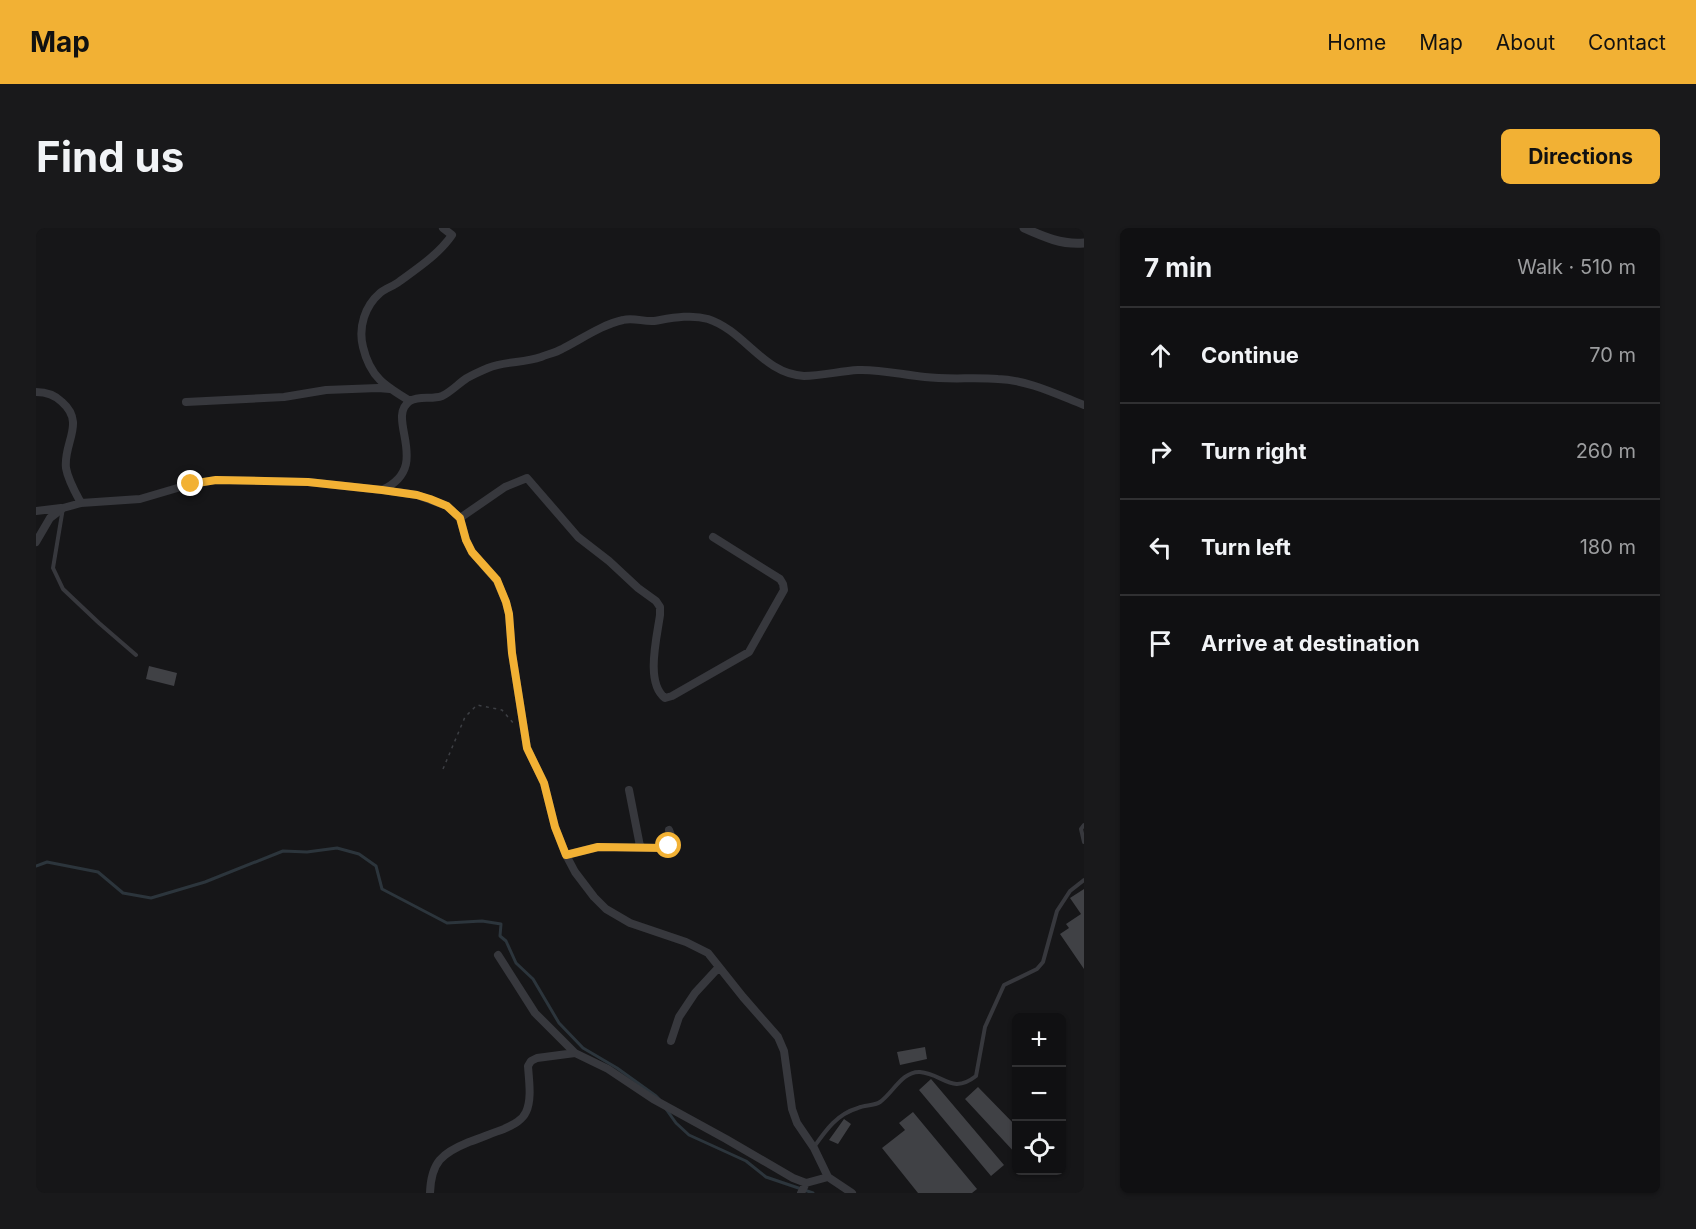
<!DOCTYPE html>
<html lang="en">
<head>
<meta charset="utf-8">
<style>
  body { margin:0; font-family:Inter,sans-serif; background:#19191b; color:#f1f3f6 }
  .controls { position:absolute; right:18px; bottom:18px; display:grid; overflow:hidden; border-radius:9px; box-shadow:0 2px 4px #0004 }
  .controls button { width:54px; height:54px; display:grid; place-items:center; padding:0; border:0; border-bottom:2px solid #303032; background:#101012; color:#f1f3f6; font:30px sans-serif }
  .stop { position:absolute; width:18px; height:18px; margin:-14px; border:4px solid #f2b134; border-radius:50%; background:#fff }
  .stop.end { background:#f2b134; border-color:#fff; box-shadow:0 2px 6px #0008 }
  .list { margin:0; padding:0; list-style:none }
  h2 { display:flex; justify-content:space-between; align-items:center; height:78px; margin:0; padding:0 24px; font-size:26px }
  h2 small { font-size:20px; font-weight:400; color:#9c9d9f }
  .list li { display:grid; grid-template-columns:39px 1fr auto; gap:18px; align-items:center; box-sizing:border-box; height:96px; padding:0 24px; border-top:2px solid #303032 }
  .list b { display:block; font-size:22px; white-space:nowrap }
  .list em { font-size:20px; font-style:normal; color:#9c9d9f }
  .icon { flex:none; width:33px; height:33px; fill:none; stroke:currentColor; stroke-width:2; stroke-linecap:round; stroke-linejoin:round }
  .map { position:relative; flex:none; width:1048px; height:965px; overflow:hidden; border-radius:9px }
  header { display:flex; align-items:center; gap:36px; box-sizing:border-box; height:84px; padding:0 30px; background:#f2b134; color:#111 }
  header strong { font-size:28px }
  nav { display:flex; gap:33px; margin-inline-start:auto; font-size:21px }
  .intro { display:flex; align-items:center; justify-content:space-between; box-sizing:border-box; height:144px; padding:0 36px }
  h1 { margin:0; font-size:42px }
  .button { padding:15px 27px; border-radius:9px; background:#f2b134; color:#111; font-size:21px; font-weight:700 }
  main { display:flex; gap:36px; padding:0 36px }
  aside { flex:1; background:#101012; border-radius:9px; box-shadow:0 2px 4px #0004 }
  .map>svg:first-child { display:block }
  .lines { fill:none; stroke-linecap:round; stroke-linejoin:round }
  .stream { stroke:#2c353c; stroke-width:3 }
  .building { fill:#404145 }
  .path { stroke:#3d3f44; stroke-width:1.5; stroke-dasharray:3 4.5; stroke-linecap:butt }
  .service { stroke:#37383d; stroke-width:4 }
  .minor { stroke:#37383d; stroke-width:8 }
  .tertiary { stroke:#37383d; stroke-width:9 }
  .route { stroke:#f2b134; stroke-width:8 }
</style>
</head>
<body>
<header>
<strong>Map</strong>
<nav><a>Home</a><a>Map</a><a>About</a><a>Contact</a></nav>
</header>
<div class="intro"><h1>Find us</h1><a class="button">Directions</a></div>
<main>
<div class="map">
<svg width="1048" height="965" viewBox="0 0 1048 965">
  <rect width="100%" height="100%" fill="#161618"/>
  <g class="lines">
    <path class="stream" d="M0 638 11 634 62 644 87 665 115 670 169 654 247 623 271 624 301 620 323 626 340 638 346 661 411 695 446 693 465 696 464 708 470 713 480 735 497 751 523 795 547 820 581 840 620 868 623 871
      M630 881 640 895 653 907 710 933 730 949 777 965"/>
  </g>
  <path class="building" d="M113 438 141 445 138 458 110 451Z
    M1048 661V741L1024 706 1033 700 1030 696 1045 686 1034 670Z
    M889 819 891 831 864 837 861 824Z
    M895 851 968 937 955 948 883 862Z
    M942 859 981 899V927L929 871Z
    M877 884 941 961 936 965H882L846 920 869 902 863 895Z
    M808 891 815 896 802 916 793 912Z"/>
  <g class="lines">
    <path class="path" d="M407 541 429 489 441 477 466 482 478 496"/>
    <path class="service" d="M27 280 17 340 27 361 63 395 100 427
      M1048 597 1045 601 1048 614
      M778 919C790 902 801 886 822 880 829 877 838 878 844 874 857 865 866 843 884 844 907 846 916 867 940 848L949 799 968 757 1001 741 1007 734 1021 683 1034 663 1048 652"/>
    <path class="minor" d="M0 164C9 164 19 167 26 174 50 195 27 215 30 240 32 252 39 264 45 275
      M374 173C349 158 334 149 327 119 322 99 329 78 344 65 350 60 358 58 364 53 382 40 403 26 416 7L407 0
      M150 174 248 169 290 162 342 160 354 161
      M348 262 381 267 411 278 424 290 430 312 436 324 461 353 470 374 473 386 476 425 491 520 508 555 519 599 530 627 539 644 558 669 570 681 594 695 650 714 672 725 707 769 742 809 748 823 756 881 761 895 778 920 792 949 816 965
      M0 283 25 280
      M424 290 469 259 491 250 542 309 573 333 602 360 620 373 624 379V387C621 409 609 455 629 470L636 468 713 424 748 362 747 356 744 351 677 309
      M0 314 14 290 27 280 45 275 104 271 155 256 180 252 272 254 346 262C398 238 348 190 374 173 383 167 396 172 406 168 415 164 423 155 431 150 438 146 445 143 452 140 469 133 488 135 505 129 512 126 519 125 526 121 546 111 565 97 587 92 597 89 608 94 618 93 636 90 655 86 672 91 709 103 727 146 768 148 786 148 804 143 822 142 844 141 867 147 889 149 913 152 938 149 962 151 992 152 1020 166 1048 177
      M593 562 604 618
      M530 627 562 619 629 620 633 618 636 610 633 602
      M462 727 499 785 539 825
      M635 813 643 789 659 765 683 739
      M394 965C395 934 406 925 433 914 445 910 456 905 468 901 476 897 486 893 490 884 496 871 493 853 492 838L495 833 501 830 539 825 572 841 617 871 690 911 757 950 770 955 792 949
      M765 965 770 955"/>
    <path class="tertiary" d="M988 0C1008 9 1026 17 1048 15"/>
  </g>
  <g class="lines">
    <path class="route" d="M155 256 180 252 272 254 346 262 381 267 394 271 411 278 424 290 430 312 436 324 461 352 470 374 473 386 476 425 491 520 508 555 519 599 530 627 562 619 629 620 633 618"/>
  </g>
</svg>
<div class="controls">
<button>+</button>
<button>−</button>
<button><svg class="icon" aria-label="locate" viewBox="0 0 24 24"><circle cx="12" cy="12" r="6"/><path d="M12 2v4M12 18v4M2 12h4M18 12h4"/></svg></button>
</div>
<div class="stop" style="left:633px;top:618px"></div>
<div class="stop end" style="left:155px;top:256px"></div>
</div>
<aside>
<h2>7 min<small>Walk · 510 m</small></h2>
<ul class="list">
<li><svg class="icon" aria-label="ahead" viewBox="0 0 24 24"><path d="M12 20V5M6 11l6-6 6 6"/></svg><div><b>Continue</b></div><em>70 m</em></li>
<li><svg class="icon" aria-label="right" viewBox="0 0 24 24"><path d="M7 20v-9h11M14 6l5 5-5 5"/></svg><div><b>Turn right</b></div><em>260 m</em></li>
<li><svg class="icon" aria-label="left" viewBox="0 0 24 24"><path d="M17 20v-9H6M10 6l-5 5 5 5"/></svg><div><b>Turn left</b></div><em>180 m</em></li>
<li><svg class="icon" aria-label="arrive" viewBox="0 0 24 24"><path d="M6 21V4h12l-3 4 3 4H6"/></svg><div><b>Arrive at destination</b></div></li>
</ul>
</aside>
</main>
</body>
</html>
